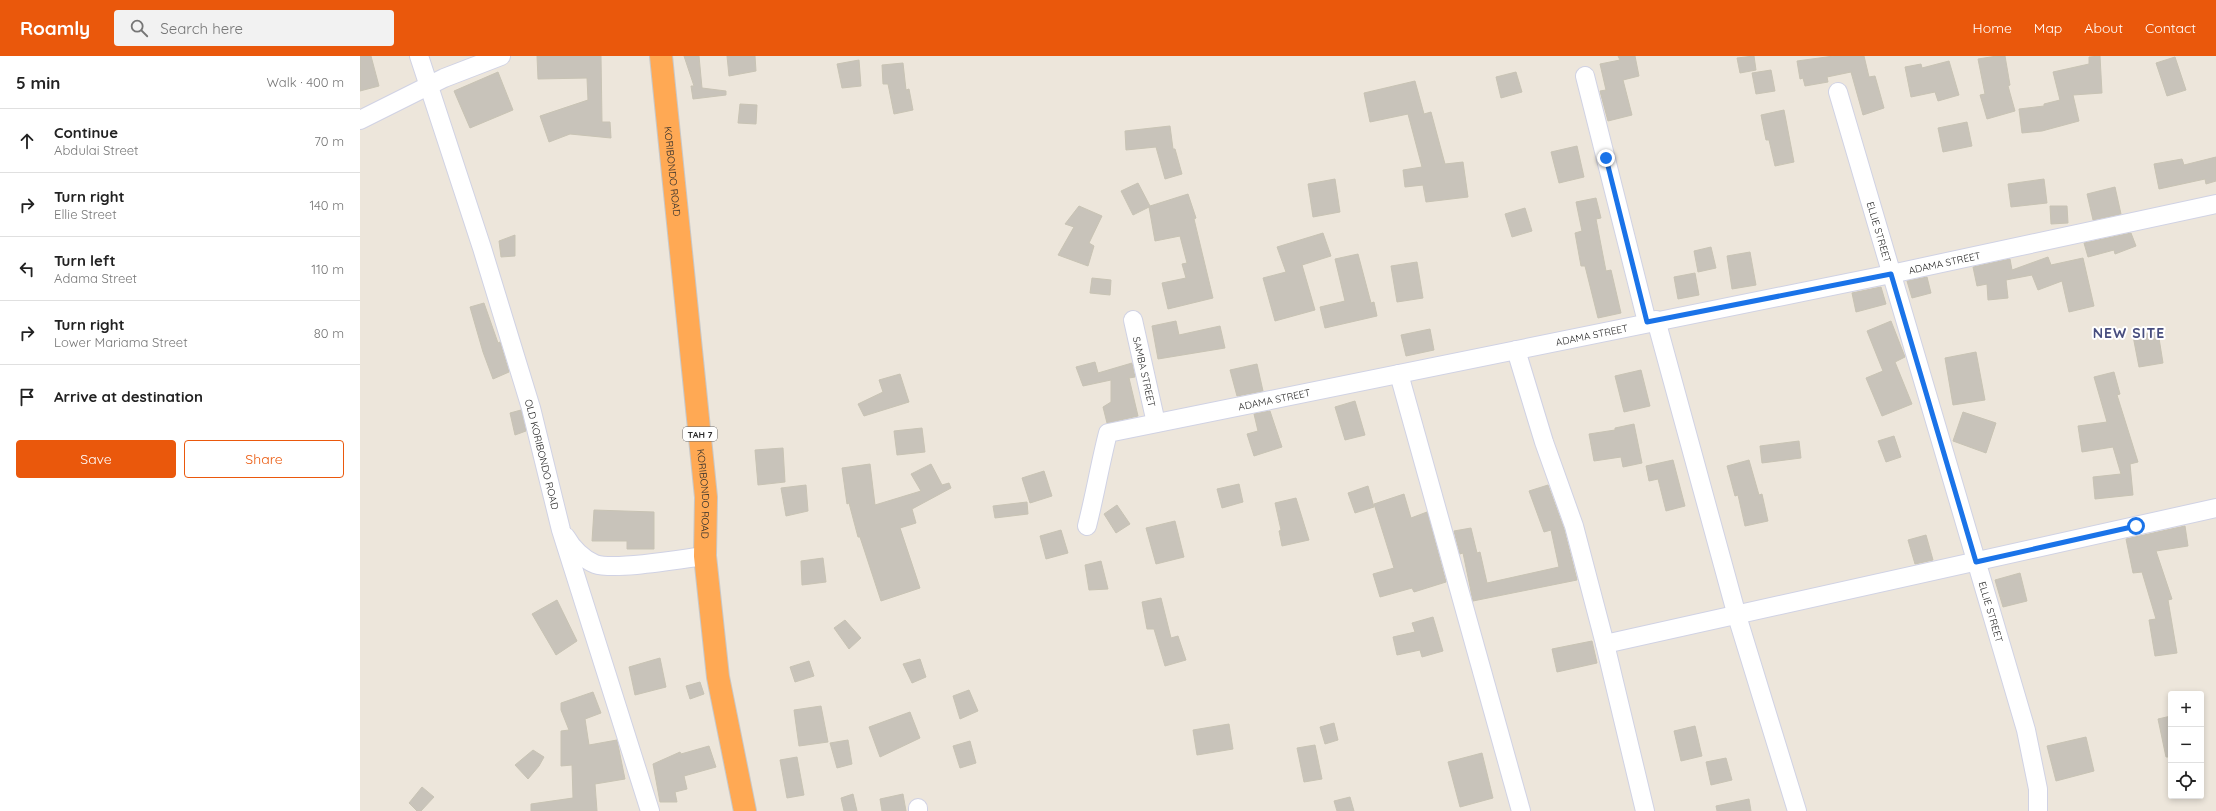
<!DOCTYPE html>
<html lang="en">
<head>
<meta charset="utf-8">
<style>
  body { margin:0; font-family:Quicksand,sans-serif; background:#f2f2f2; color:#222 }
  .controls { position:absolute; right:12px; bottom:12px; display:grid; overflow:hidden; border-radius:4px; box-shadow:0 2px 6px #0003 }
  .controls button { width:36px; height:36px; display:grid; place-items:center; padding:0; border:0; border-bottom:1px solid #e0e0e0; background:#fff; color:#222; font:20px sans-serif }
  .stop { position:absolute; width:12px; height:12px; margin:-9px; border:3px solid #1a73e8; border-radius:50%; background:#fff }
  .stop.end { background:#1a73e8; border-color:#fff; box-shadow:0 1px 4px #0008 }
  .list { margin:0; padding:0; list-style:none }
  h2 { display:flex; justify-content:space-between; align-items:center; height:52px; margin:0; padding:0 16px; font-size:17px }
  h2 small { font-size:13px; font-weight:400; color:#767676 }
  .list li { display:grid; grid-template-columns:26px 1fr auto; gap:12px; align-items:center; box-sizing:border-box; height:64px; padding:0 16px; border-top:1px solid #e0e0e0 }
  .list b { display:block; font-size:15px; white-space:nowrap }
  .list p { margin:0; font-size:13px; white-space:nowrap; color:#767676 }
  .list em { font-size:13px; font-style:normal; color:#767676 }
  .actions { display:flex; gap:8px; padding:12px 16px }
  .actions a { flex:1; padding:9px 0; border:1px solid #ea580c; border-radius:4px; text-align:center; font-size:14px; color:#ea580c }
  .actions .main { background:#ea580c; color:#fff }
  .icon { flex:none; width:22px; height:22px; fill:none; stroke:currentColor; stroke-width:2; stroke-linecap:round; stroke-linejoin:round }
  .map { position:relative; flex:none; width:1856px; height:755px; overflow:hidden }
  header { display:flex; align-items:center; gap:24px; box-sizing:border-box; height:56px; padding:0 20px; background:#ea580c; color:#fff }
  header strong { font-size:19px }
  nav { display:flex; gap:22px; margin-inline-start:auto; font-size:14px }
  .search { width:280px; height:36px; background:#f2f2f2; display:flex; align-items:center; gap:10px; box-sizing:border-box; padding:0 14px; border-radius:4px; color:#767676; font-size:15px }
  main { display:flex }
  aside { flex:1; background:#fff }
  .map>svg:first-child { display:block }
  .building { fill:#c8c3ba; stroke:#c8c3b4 }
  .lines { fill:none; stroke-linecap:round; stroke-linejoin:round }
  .minor-casing { stroke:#d0d2e4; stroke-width:20 }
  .highway-casing { stroke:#c8c8c8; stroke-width:24 }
  .minor { stroke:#fff; stroke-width:18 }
  .highway { stroke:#ffa954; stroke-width:22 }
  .route { stroke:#1a73e8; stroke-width:5 }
  .labels { text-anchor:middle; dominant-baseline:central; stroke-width:4; stroke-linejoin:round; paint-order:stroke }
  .shield { fill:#fff; stroke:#6a6a6a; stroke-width:1 }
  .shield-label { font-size:9px; font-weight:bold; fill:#2a2a2a }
  .street-label { font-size:10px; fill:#2a2a2a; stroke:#fff }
  .district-label { font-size:14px; font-weight:bold; letter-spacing:1px; fill:#474d7e; stroke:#fff }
</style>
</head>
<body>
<header>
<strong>Roamly</strong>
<div class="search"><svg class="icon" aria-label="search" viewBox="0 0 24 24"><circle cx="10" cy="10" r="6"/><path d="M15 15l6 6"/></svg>Search here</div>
<nav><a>Home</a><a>Map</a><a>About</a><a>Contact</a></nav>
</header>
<main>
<aside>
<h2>5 min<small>Walk · 400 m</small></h2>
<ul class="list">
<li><svg class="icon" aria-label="ahead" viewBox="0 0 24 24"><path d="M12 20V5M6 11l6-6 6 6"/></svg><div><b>Continue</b><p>Abdulai Street</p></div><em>70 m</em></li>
<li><svg class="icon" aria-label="right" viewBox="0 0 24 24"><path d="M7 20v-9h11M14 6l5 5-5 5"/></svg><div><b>Turn right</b><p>Ellie Street</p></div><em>140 m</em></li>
<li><svg class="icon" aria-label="left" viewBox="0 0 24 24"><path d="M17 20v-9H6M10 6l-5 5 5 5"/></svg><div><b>Turn left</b><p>Adama Street</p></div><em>110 m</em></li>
<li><svg class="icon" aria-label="right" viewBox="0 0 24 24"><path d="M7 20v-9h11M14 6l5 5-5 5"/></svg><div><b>Turn right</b><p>Lower Mariama Street</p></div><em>80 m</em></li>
<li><svg class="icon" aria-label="arrive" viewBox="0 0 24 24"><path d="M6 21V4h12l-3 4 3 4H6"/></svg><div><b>Arrive at destination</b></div></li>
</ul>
<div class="actions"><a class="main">Save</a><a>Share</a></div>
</aside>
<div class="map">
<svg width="1856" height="755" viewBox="0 0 1856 755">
  <rect width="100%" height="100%" fill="#ede6db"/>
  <path class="building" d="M0 0H11L19 30 0 35Z
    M177 0H241L242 66H250L251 82 210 78 189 86 180 60 228 44 227 22 178 23Z
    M324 0H339L342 32 366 35V39L333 43 331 30H334Z
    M367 0H395L396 15 369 20Z
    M1258 0H1275L1279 20 1263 24 1272 59 1248 65 1240 35 1246 34 1240 8 1260 4Z
    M1394 0 1396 14 1380 17 1377 2Z
    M1474 0H1504L1509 21 1515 20 1524 52 1503 59 1491 16 1467 21 1468 26 1445 30 1443 22 1440 23 1437 5Z
    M1637 0H1645L1650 29 1648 30 1655 55 1627 63 1620 39 1625 38 1618 3Z
    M1740 0 1742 37 1713 39 1719 65 1682 75 1662 77 1659 53 1684 50V48L1700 44 1693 16 1729 8V1Z
    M1815 1 1826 34 1807 40 1796 7Z
    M499 4 501 30 482 32 477 8Z
    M1589 5 1599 39 1578 45 1575 36 1551 41 1545 11 1561 8 1562 12Z
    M543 7 546 34 549 33 553 54 534 58 528 28H523L522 9Z
    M1411 14 1415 35 1396 38 1392 17Z
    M138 16 153 54 110 72 94 35Z
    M1156 16 1162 36 1141 42 1136 21Z
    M1055 25 1064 58 1071 56 1085 108 1103 106 1108 141 1066 146 1063 129 1045 131 1043 114 1062 111 1048 58 1010 66 1004 37Z
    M380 48 397 49 396 68 378 67Z
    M1424 54 1434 106 1415 110 1409 84H1406L1401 59Z
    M1607 66 1612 90 1583 96 1578 72Z
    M810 70 813 93H815L822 118 805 123 796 91 766 94 765 75Z
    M1217 90 1224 121 1199 127 1191 96Z
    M1856 101V125L1846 128 1845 123 1799 133 1794 108 1822 103 1824 109Z
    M975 123 980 156 953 161 948 128Z
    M1684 123 1687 147 1651 151 1648 128Z
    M778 127 790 150 828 138 836 162 834 163 853 242 808 253 802 227 826 222 822 208 827 207 820 180 795 185 789 151 773 159 761 135Z
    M1755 131 1761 158 1733 164 1727 138Z
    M1236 142 1241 162 1236 163 1246 215 1251 214 1261 257 1238 262 1225 210H1221L1215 177 1222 175 1216 146Z
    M719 150 742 160 729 187 734 190 728 210 698 199 714 171 705 168Z
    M1690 150H1707L1708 167 1691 168Z
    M1165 152 1172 175 1152 181 1145 158Z
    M963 177 971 200 942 209 955 254 915 265 903 222 926 216 917 191Z
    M1771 177 1776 190 1755 198 1754 194 1728 201 1724 187Z
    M155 179V200L141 201 139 185Z
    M1351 191 1356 212 1338 216 1334 195Z
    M1390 196 1396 229 1372 233 1367 200Z
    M998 198 1011 247 1014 246 1017 260 965 272 960 251 985 245 975 203Z
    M1688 201 1691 209 1723 202 1734 250 1709 256 1702 225 1678 234 1672 219 1646 224 1648 242 1628 244 1627 228 1617 230 1613 211 1650 203 1652 214Z
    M1057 206 1063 242 1037 246 1031 210Z
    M1335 217 1339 239 1318 243 1314 221Z
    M1567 221 1571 237 1552 242 1547 225Z
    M732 222 751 224 750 239 730 237Z
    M1521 231 1526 248 1496 256 1492 237Z
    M124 247 138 287 140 286 149 316 133 323 123 296 110 251Z
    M816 265 819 279 860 270 865 292 798 303 792 270Z
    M1531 265 1545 301 1535 306 1552 348 1522 360 1506 322 1523 315 1507 275Z
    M1070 273 1074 294 1046 300 1041 279Z
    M1798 276 1803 307 1779 311 1773 280Z
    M1616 296 1625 344 1593 349 1585 302Z
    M735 306 738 317 772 307 775 321 769 322 778 360 747 367 743 351 751 346V324L723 330 716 311Z
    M897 308 903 335 877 340 870 314Z
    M1281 314 1290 350 1264 356 1255 320Z
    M1754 316 1760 338 1757 339 1778 406 1770 408 1773 439 1735 443 1733 421 1761 418 1753 391 1722 396 1718 370 1747 366 1734 321Z
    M540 318 549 346 504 360 498 348 523 336 519 324Z
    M995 345 1005 379 985 384 975 351Z
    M161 354 166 375 155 379 150 357Z
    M910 355 922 391 894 400 887 378 898 375 894 358Z
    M1603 356 1636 367 1626 397 1593 385Z
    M1274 368 1282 407 1263 411 1261 401 1234 405 1229 378 1255 374V372Z
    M562 372 565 396 537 399 534 375Z
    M1534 380 1541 401 1526 406 1518 385Z
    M1439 385 1441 402 1402 407 1400 390Z
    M423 392 425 426 398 429 395 394Z
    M1313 404 1325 450 1306 455 1298 423 1289 425 1286 410Z
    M1389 404 1399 439 1402 438 1408 465 1385 470 1378 439 1375 440 1367 410Z
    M510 408 515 449 561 435 551 418 571 408 582 429 589 427 591 432 552 453 556 467 540 472 560 532 521 545 500 481H498L489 447 487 448 482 412Z
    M684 415 692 440 670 447 662 422Z
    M879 428 883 446 862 452 857 433Z
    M446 429 448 455 426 460 421 432Z
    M1188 429 1204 473 1217 524 1113 545 1103 497 1100 498 1094 475 1111 472 1117 497 1120 496 1127 527 1199 511 1191 474 1184 476 1169 435Z
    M1008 430 1014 451 995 457 988 437Z
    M1044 438 1051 462 1067 456 1086 526 1054 536 1052 532 1020 541 1013 518 1034 512 1014 448Z
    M936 442 949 484 922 490 919 475 921 474 915 447Z
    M667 446 668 458 635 462 633 450Z
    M757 449 770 468 756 477 744 458Z
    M234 454 294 456V493H267V485H232Z
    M815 465 824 501 796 508 786 472Z
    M1825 470 1828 490 1796 495 1812 543 1808 544 1817 597 1795 600 1789 564 1796 563 1782 516 1773 517 1766 483Z
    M701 474 708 497 686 503 680 480Z
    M1566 479 1573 504 1555 508 1548 484Z
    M463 502 466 526 442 529 441 505Z
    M741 505 748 533 729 534 725 509Z
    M1660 517 1667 545 1643 551 1635 524Z
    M801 542 811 582 818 580 826 604 805 610 794 573H787L782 546Z
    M197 544 217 585 196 599 172 558Z
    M1073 561 1083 595 1062 601 1060 594 1037 599 1033 581 1055 576 1052 567Z
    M485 564 501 582 489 593 474 572Z
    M1232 585 1237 607 1197 616 1192 593Z
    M300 602 306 631 275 639 269 611Z
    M560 603 566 621 552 627 543 608Z
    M449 605 454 620 435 626 430 611Z
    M340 626 344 638 330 643 326 630Z
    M609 634 618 655 600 663 593 640Z
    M233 636 241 657 225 663 229 689 257 684 265 723 235 728 237 755H171V748L213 742 212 709 201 710V675L209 674 201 654V647Z
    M461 650 468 686 439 690 434 654Z
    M550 656 560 682 520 701 509 671Z
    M1811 660V701H1806L1798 663Z
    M974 667 978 684 965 688 960 671Z
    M869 668 873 693 837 699 833 674Z
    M1335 670 1342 700 1321 705 1314 675Z
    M1726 681 1734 715 1696 725 1687 690Z
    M488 684 492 708 477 712 470 687Z
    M610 685 616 707 600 712 593 690Z
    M955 689 962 723 944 726 937 692Z
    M349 690 356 711 324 720 327 733 315 736 317 746H300L293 708 320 696 321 698Z
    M173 694 184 701 179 710 168 723 155 709Z
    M1122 697 1133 742 1100 751 1088 706Z
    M437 701 444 739 427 742 420 704Z
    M1366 702 1372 724 1351 729 1346 706Z
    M62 731 74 741 61 755H57L49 747Z
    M493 738 497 755H484L481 742Z
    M543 738 546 755H522L520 743Z
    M990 741 994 755H977L974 745Z
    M1389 743 1391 755H1357L1356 750Z"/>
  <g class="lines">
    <g class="minor-casing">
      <g id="minor">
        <path id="s1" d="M59 0 122 192 171 352 201 474 290 755"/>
        <path d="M1225 20 1287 266"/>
        <path id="s2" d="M1478 36 1666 674 1678 733V755"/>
        <path d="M0 64 84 22 141 0"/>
        <path id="s3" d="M773 264 796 367"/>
        <path d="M1296 264 1377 560 1437 755"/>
        <path d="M1156 294 1184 386 1214 470 1245 588 1285 755"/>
        <path d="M1039 318 1161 755"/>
        <path id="s4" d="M727 470C735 439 740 408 748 377L1531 218 1856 148"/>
        <path d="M206 481C212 492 223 503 235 508 255 515 321 503 345 500"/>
        <path d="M1245 588 1856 452"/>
        <path d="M558 755V752"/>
      </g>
    </g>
    <g class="highway-casing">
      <g id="highway">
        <path id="s5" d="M301 0 346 441 345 500 358 621 385 755"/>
      </g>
    </g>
    <use href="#minor" class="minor"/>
    <use href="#highway" class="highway"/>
  </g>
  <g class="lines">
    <path class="route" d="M1246 102 1287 266 1531 218 1616 506 1776 470"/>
  </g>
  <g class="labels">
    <rect class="shield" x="323" y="371" width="34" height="14" rx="3"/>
    <g class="shield-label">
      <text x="340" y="378">TAH 7</text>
    </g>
    <g class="street-label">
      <text stroke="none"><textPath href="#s5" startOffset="116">KORIBONDO ROAD</textPath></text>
      <text stroke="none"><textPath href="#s2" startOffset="146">ELLIE STREET</textPath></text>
      <text stroke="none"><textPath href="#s4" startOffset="949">ADAMA STREET</textPath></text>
      <text stroke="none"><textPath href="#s4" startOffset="589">ADAMA STREET</textPath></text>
      <text stroke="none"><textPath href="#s3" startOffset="53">SAMBA STREET</textPath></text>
      <text stroke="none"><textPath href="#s4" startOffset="265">ADAMA STREET</textPath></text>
      <text stroke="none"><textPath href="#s1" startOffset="417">OLD KORIBONDO ROAD</textPath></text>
      <text stroke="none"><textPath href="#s5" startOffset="440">KORIBONDO ROAD</textPath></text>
      <text stroke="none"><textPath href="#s2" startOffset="542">ELLIE STREET</textPath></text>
    </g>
    <g class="district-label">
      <text x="1769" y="277">NEW SITE</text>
    </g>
  </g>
</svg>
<div class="controls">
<button>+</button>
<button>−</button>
<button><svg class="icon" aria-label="locate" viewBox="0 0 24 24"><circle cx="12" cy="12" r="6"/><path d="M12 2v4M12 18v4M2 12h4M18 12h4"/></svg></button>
</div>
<div class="stop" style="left:1776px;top:470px"></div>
<div class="stop end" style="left:1246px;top:102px"></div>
</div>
</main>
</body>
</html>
